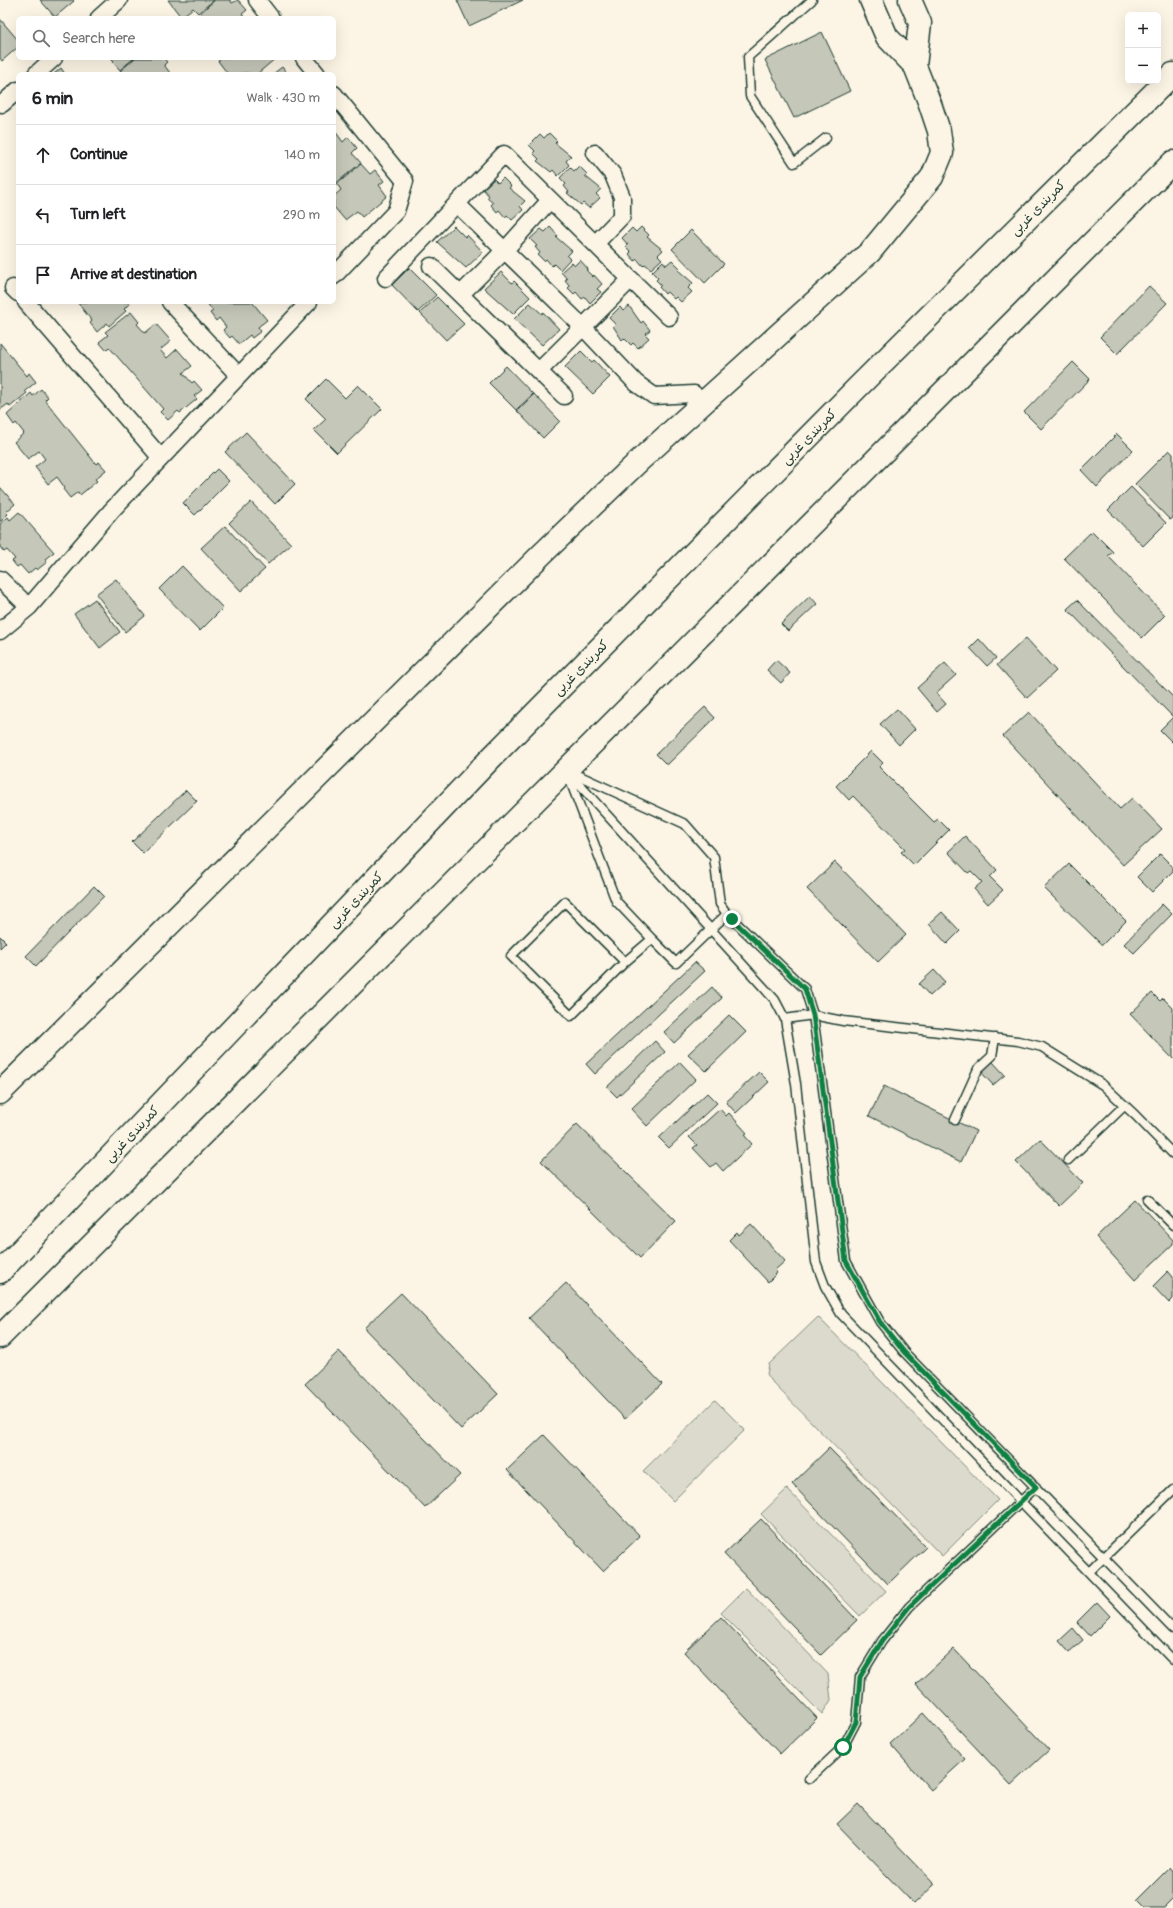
<!DOCTYPE html>
<html lang="en">
<head>
<meta charset="utf-8">
<style>
  body { margin:0; font-family:Pangolin,"Playpen Sans Arabic",sans-serif; background:#f2f2f2; color:#202124 }
  .controls { position:absolute; right:12px; top:12px; display:grid; overflow:hidden; border-radius:6px; box-shadow:0 4px 16px #0002 }
  .controls button { width:36px; height:36px; display:grid; place-items:center; padding:0; border:0; border-bottom:1px solid #e0e0e0; background:#fff; color:#202124; font:20px sans-serif }
  .stop { position:absolute; width:12px; height:12px; margin:-9px; border:3px solid #0b8043; border-radius:50%; background:#fff }
  .stop.end { background:#0b8043; border-color:#fff; box-shadow:0 1px 4px #0008 }
  .list { margin:0; padding:0; list-style:none }
  h2 { display:flex; justify-content:space-between; align-items:center; height:52px; margin:0; padding:0 16px; font-size:17px }
  h2 small { font-size:13px; font-weight:400; color:#757577 }
  .list li { display:grid; grid-template-columns:26px 1fr auto; gap:12px; align-items:center; box-sizing:border-box; height:60px; padding:0 16px; border-top:1px solid #e0e0e0 }
  .list b { display:block; font-size:15px; white-space:nowrap }
  .list em { font-size:13px; font-style:normal; color:#757577 }
  .icon { flex:none; width:22px; height:22px; fill:none; stroke:currentColor; stroke-width:2; stroke-linecap:round; stroke-linejoin:round }
  .map { position:relative; flex:none; width:1173px; height:1908px; overflow:hidden }
  .search { position:absolute; background:#fff; box-shadow:0 4px 16px #0002; left:16px; top:16px; width:320px; height:44px; display:flex; align-items:center; gap:10px; box-sizing:border-box; padding:0 14px; border-radius:6px; color:#757577; font-size:15px }
  .panel { position:absolute; background:#fff; box-shadow:0 4px 16px #0002; left:16px; top:72px; width:320px; height:232px; border-radius:6px }
  .map>svg:first-child { display:block }
  .green { fill:#dcdacc; stroke:#7e8c80 }
  .building { fill:#c5c7b9; stroke:#1f3d34 }
  .lines { fill:none; stroke-linecap:round; stroke-linejoin:round }
  .lane-casing { stroke:#1f3d34; stroke-width:11 }
  .street-casing { stroke:#1f3d34; stroke-width:19 }
  .secondary-casing { stroke:#1f3d34; stroke-width:25 }
  .highway-casing { stroke:#1f3d34; stroke-width:25 }
  .lane { stroke:#fcf5e5; stroke-width:8 }
  .street { stroke:#fcf5e5; stroke-width:16 }
  .secondary { stroke:#fcf5e5; stroke-width:22 }
  .highway { stroke:#fcf5e5; stroke-width:22 }
  .route { stroke:#0b8043; stroke-width:5 }
  .labels { text-anchor:middle; dominant-baseline:central; stroke-width:3; stroke-linejoin:round; paint-order:stroke }
  .street-label { font-size:13px; fill:#1f3d34; stroke:#fcf5e5 }
</style>
</head>
<body>
<div class="map">
<svg width="1173" height="1908" viewBox="0 0 1173 1908">
  <rect width="100%" height="100%" fill="#fcf5e5"/>
  <filter id="ink" filterUnits="userSpaceOnUse"><feTurbulence type="fractalNoise" baseFrequency=".025" numOctaves="2"/><feDisplacementMap in="SourceGraphic" scale="8" xChannelSelector="R" yChannelSelector="G"/><feConvolveMatrix kernelMatrix="1 2 1 2 8 2 1 2 1" color-interpolation-filters="sRGB"/></filter>
  <g filter="url(#ink)">
    <path class="green" d="M818 1317 998 1500 942 1556 773 1383 767 1374 769 1364Z
      M715 1400 745 1430 673 1501 643 1471Z
      M787 1489 886 1591 860 1616 761 1514Z
      M746 1588 828 1674 831 1700 822 1714 721 1613Z"/>
    <path class="building" d="M40 0H73L74 1 55 17Z
      M168 0H214L198 13 193 8 181 17Z
      M215 0H230L232 3 238 0 247 10 242 14 245 18H204L200 13Z
      M457 0H523L469 26Z
      M0 19 18 40V47L2 61 0 58Z
      M822 32 850 91 794 118 765 60Z
      M111 58H134L120 70 113 62 114 61Z
      M135 58H163L167 62 164 65 171 74H123L120 71Z
      M222 58H276L257 74 246 73 228 74 218 61Z
      M282 67 288 74H273Z
      M61 68 65 74H54Z
      M335 131 343 142 348 137 357 148 352 153 361 163 335 184Z
      M549 133 557 141 555 143 571 156 566 161 569 165 558 176 553 170 551 172 537 161 539 159 533 153 535 151 529 145 540 134 544 138Z
      M361 164 370 174 375 170 384 181 379 185 387 196 362 217 357 211 345 220 334 207V196L341 190 337 184Z
      M579 166 587 174 585 176 601 189 596 194 600 198 589 208 583 203 581 205 567 193 569 192 564 186 566 184 560 178 570 167 574 171Z
      M503 178 511 186 509 188 525 201 520 206 523 210 512 220 507 215 505 217 499 210 497 212 491 205 493 203 487 198 489 196 483 189 494 179 498 183Z
      M454 226 465 237 467 235 483 252 466 268 437 242Z
      M550 227 558 236 556 237 572 251 567 256 570 259 560 270 554 264 552 266 546 259 544 261 538 255 540 253 535 247 537 246 530 239 541 229 545 232Z
      M641 227 649 235 647 237 663 250 658 255 662 259 651 269 645 264 643 266 637 259 635 261 629 254 631 252 626 247 628 245 622 238 632 228 636 232Z
      M691 230 724 264 705 283 672 249Z
      M580 260 588 269 586 270 593 277 594 275 602 284 597 289 601 292 590 303 585 297 582 299 576 292 574 294 568 288 570 286 565 280 567 279 561 272 572 262 575 265Z
      M672 260 680 268 678 270 693 283 688 288 692 292 681 302 676 297 674 299 667 292 665 294 659 287 661 285 656 280 658 278 652 272 663 261 666 265Z
      M409 268 436 295 418 312 392 285Z
      M501 272 512 283 514 281 530 297 513 314 484 288Z
      M1149 286 1167 303 1117 354 1100 337Z
      M437 297 464 324 446 340 420 313Z
      M77 302H131L124 309 126 311 109 326 107 323 97 332 90 323 92 321Z
      M206 302H252L267 320 258 327 261 331 252 338 250 335 239 344 232 336 230 338 223 330 226 327 219 318 216 321 210 313 213 311Z
      M530 303 542 314 543 312 559 329 542 345 514 319Z
      M629 306 641 323 643 321 650 330 645 334 649 338 638 348 633 343 631 345 624 338 622 340 613 326 615 324 609 318 620 307 623 311Z
      M131 312 139 322 137 324 145 333 156 324 171 341 160 350 167 358 177 349 192 366 183 373 192 383 194 381 202 390 194 396 197 399 180 413 178 411 168 420 160 412 163 409 109 347 106 350 99 342 108 335 105 332Z
      M0 343 27 376 29 373 36 382 25 391 27 393 10 407 8 404 0 410Z
      M581 351 592 362 594 360 610 377 593 394 565 367Z
      M1073 362 1090 379 1041 429 1024 412Z
      M506 366 533 394 516 410 489 383Z
      M326 379 345 398 358 385 382 409 337 453 314 430 326 419 306 399Z
      M41 389 48 397 45 400 96 464 99 462 106 470 95 479 97 481 80 495 78 492 70 498 63 489 65 488 57 477 48 484 35 467 45 459 39 451 28 459 14 442 24 433 16 423 14 425 7 415 31 393 33 396Z
      M534 394 560 421 543 438 517 411Z
      M246 432 295 484 275 504 225 452Z
      M1117 434 1133 450 1097 487 1081 470Z
      M1169 450 1173 454V518L1170 520 1135 484Z
      M217 469 229 481 195 515 183 503Z
      M0 487 15 504 6 512 8 514 0 522Z
      M1131 487 1166 523 1143 546 1108 510Z
      M251 502 291 544 268 564 229 523Z
      M19 512 54 552 45 559 47 562 37 570 35 568 28 574 20 565 17 567 12 561 15 559 7 550 4 552 0 547V524L8 517 10 520Z
      M225 526 265 569 241 591 201 548Z
      M1092 531 1113 552 1108 556 1165 615 1142 638 1064 558Z
      M182 566 223 608 200 631 159 589Z
      M116 579 145 616 125 632 96 594Z
      M810 596 817 604 788 631 781 624Z
      M95 599 120 632 100 648 74 614Z
      M1077 600 1173 697V717L1067 609Z
      M1026 638 1056 671 1027 698 997 665Z
      M979 639 996 658 987 666 970 648Z
      M776 660 790 673 781 683 767 670Z
      M945 663 956 675 936 693 946 704 937 712 917 688Z
      M705 707 715 718 667 765 656 754Z
      M897 709 915 729 899 745 880 724Z
      M1029 712 1120 809 1132 798 1162 829 1123 865 1003 736Z
      M1173 717V743L1160 730Z
      M871 751 883 763 879 767 934 822 938 819 949 830 914 865 901 852 905 849 853 796 849 800 836 786Z
      M186 790 197 801 143 853 132 842Z
      M965 836 997 870 990 877 1003 890 988 904 974 889 982 882 971 871 968 873 948 852Z
      M1160 854 1173 867V871L1152 892 1137 877Z
      M835 862 906 935 878 962 807 889Z
      M1069 864 1126 921 1102 945 1044 888Z
      M94 886 104 896 36 966 26 956Z
      M1162 904 1172 914 1134 953 1124 944Z
      M942 912 960 931 947 944 929 924Z
      M0 936 6 942 0 948Z
      M695 962 705 971 595 1074 586 1064Z
      M934 970 945 982 930 996 919 984Z
      M712 987 722 998 674 1043 664 1032Z
      M1152 993 1160 1001 1163 998 1173 1008V1059L1130 1014Z
      M729 1015 746 1032 706 1071 688 1054Z
      M655 1041 665 1052 617 1097 607 1087Z
      M992 1061 1005 1075 993 1085 980 1071Z
      M680 1062 696 1079 647 1126 631 1109Z
      M759 1072 769 1082 736 1113 726 1102Z
      M884 1086 976 1131 961 1162 869 1116Z
      M707 1093 717 1103 669 1148 659 1138Z
      M720 1109 726 1116 729 1113 747 1133 744 1135 752 1144 723 1171 716 1163 711 1167 693 1148 697 1145 689 1137Z
      M577 1124 676 1221 640 1258 541 1161Z
      M1040 1139 1083 1183 1059 1206 1016 1162Z
      M1135 1200 1173 1240V1244L1135 1280 1096 1237Z
      M751 1224 785 1261 775 1270 777 1273 768 1282 729 1240 737 1232 739 1235Z
      M1168 1271 1173 1277V1299L1169 1303 1153 1286Z
      M566 1283 662 1384 625 1419 529 1318Z
      M401 1293 498 1394 461 1429 364 1328Z
      M339 1351 460 1475 425 1508 305 1384Z
      M544 1435 640 1536 603 1571 507 1470Z
      M829 1448 926 1547 888 1584 792 1484Z
      M761 1519 857 1620 821 1655 724 1554Z
      M1097 1602 1110 1616 1090 1636 1077 1622Z
      M721 1617 817 1718 780 1754 684 1652Z
      M1073 1628 1083 1640 1069 1652 1059 1641Z
      M954 1649 1049 1750 1011 1785 916 1684Z
      M923 1713 965 1759 931 1790 890 1744Z
      M858 1804 935 1884 914 1904 837 1824Z
      M1170 1867 1173 1871V1899L1164 1908H1143L1136 1901Z"/>
    <g class="lines">
      <g class="lane-casing">
        <path id="lane" d="M812 0 748 57 750 96 794 163 826 138
          M567 771 775 1000 785 1019 796 1084 816 1262 825 1286 841 1314 1173 1660
          M571 772 685 824 714 857 720 904 727 914 805 989 813 1015 846 1261 880 1322 904 1352 1173 1629
          M568 775 616 901 652 939
          M565 902 625 962 571 1016 511 956Z
          M625 962 652 939 676 963 727 914
          M785 1019 813 1015 843 1021 1018 1041 1042 1047 1103 1085 1135 1115 1173 1154
          M955 1120 978 1069 992 1056 995 1038
          M1068 1160 1125 1105
          M1147 1199 1173 1225
          M1089 1572 1173 1490
          M809 1779 843 1747 856 1722 860 1677 882 1641 909 1607 1036 1487"/>
      </g>
      <g class="street-casing">
        <path id="street" d="M257 0 271 18
          M99 18 119 0
          M304 58 317 74
          M36 74 54 58
          M334 94 405 181 396 211 334 276
          M2 104 18 90
          M595 153 613 175 622 197V216L595 244
          M457 204 583 327 636 383 654 396 694 394
          M431 266 564 396
          M386 278 504 154 669 317
          M13 288 18 293
          M461 294 505 250 550 200
          M26 302 161 458
          M170 302 239 376
          M539 371 631 279
          M0 579 29 607
          M0 631 29 607 112 510 309 302"/>
      </g>
      <g class="secondary-casing">
        <path id="secondary" d="M910 0 920 23 915 66
          M0 1093 542 554 640 460 870 252 932 177 942 153 939 131 930 104 915 66 887 37 871 0"/>
      </g>
      <g class="highway-casing">
        <path id="highway" d="M0 1272 491 758 858 387 1173 74
          M0 1337 1173 162"/>
      </g>
      <use href="#lane" class="lane"/>
      <use href="#street" class="street"/>
      <use href="#secondary" class="secondary"/>
      <use href="#highway" class="highway"/>
    </g>
  </g>
  <g class="lines" filter="url(#ink)">
    <path class="route" d="M732 919 805 989 813 1015 846 1261 880 1322 904 1352 1036 1487 909 1607 882 1641 860 1677 856 1722 843 1747"/>
  </g>
  <g class="labels">
    <g class="street-label">
      <text transform="translate(1038 208) rotate(-45)">کمربندی غربی</text>
      <text transform="translate(809 437) rotate(-45)">کمربندی غربی</text>
      <text transform="translate(581 668) rotate(-45)">کمربندی غربی</text>
      <text transform="translate(356 900) rotate(-46)">کمربندی غربی</text>
      <text transform="translate(132 1134) rotate(-46)">کمربندی غربی</text>
    </g>
  </g>
</svg>
<div class="controls">
<button>+</button>
<button>−</button>
</div>
<div class="stop" style="left:843px;top:1747px"></div>
<div class="stop end" style="left:732px;top:919px"></div>
<div class="search"><svg class="icon" aria-label="search" viewBox="0 0 24 24"><circle cx="10" cy="10" r="6"/><path d="M15 15l6 6"/></svg>Search here</div>
<section class="panel">
<h2>6 min<small>Walk · 430 m</small></h2>
<ul class="list">
<li><svg class="icon" aria-label="ahead" viewBox="0 0 24 24"><path d="M12 20V5M6 11l6-6 6 6"/></svg><div><b>Continue</b></div><em>140 m</em></li>
<li><svg class="icon" aria-label="left" viewBox="0 0 24 24"><path d="M17 20v-9H6M10 6l-5 5 5 5"/></svg><div><b>Turn left</b></div><em>290 m</em></li>
<li><svg class="icon" aria-label="arrive" viewBox="0 0 24 24"><path d="M6 21V4h12l-3 4 3 4H6"/></svg><div><b>Arrive at destination</b></div></li>
</ul>
</section>
</div>
</body>
</html>
